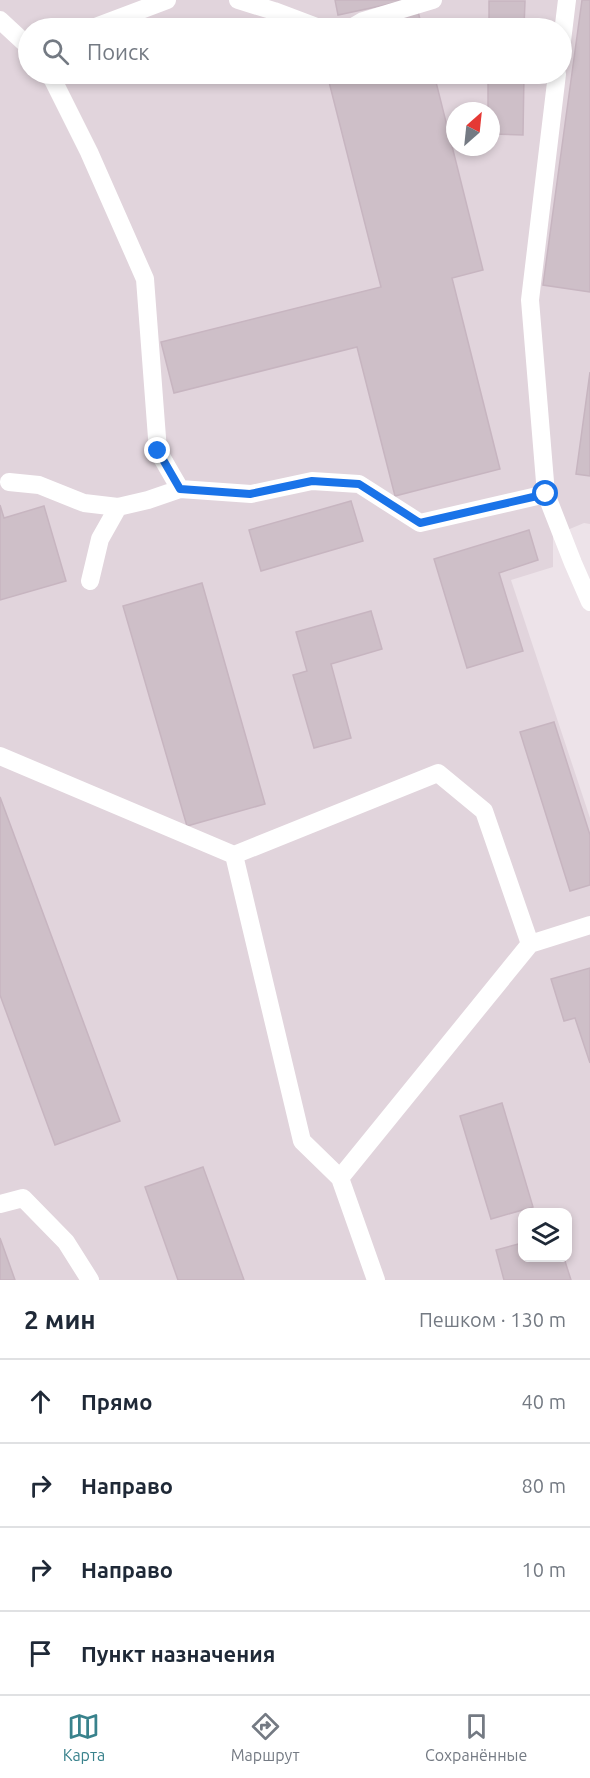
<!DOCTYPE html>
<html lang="ru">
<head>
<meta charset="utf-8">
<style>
  body { margin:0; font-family:Ubuntu,sans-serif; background:#f2f2f3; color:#1f2937 }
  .controls { position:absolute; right:18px; bottom:18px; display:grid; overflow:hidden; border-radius:12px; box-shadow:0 3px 9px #0003 }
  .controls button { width:54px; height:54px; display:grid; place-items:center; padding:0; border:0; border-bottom:2px solid #e0e1e3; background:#fff; color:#1f2937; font:30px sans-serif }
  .compass { position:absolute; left:446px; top:102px; width:54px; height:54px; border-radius:50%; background:#fff; box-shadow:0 3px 9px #0003; rotate:27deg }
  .stop { position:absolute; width:18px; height:18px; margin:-14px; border:4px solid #1a73e8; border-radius:50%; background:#fff }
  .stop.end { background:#1a73e8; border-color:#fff; box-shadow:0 2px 6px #0008 }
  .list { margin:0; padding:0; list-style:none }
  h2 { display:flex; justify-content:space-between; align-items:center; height:78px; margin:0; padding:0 24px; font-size:26px }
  h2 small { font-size:20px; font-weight:400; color:#747a83 }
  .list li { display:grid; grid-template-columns:39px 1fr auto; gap:18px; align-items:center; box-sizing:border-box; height:84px; padding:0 24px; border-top:2px solid #e0e1e3 }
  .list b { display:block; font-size:22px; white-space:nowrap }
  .list em { font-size:20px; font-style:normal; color:#747a83 }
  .icon { flex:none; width:33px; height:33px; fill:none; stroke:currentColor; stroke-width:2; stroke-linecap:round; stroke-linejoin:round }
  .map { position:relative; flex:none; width:590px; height:1280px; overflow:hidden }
  .search { position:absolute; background:#fff; box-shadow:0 3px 9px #0003; left:18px; right:18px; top:18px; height:66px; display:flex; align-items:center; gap:15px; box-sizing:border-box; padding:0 21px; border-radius:33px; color:#747a83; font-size:22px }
  .sheet { height:414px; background:#fff }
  nav { display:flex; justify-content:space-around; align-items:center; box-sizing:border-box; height:84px; border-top:2px solid #e0e1e3; background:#fff; font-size:16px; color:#747a83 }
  nav a { display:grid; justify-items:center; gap:3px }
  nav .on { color:#39828c }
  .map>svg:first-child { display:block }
  .built { fill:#e1d4dc; fill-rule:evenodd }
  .building { fill:#cebfc8; stroke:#c7b5c0; stroke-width:1.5 }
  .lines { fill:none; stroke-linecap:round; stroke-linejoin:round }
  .minor { stroke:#fff; stroke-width:18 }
  .route { stroke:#1a73e8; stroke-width:8 }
</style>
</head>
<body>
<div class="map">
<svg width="590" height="1280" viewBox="0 0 590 1280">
  <rect width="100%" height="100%" fill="#ede3e9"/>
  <path class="built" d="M0 0H590V524L584 523 553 536V567L511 580 590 818V1280H0ZM28 28H562V74H28ZM455 111H491V147H455ZM522 1212H568V1258H522Z"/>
  <path class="building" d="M335 0H408L338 15Z
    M582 0H590V292L543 285Z
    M489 1H525L524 28H489Z
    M418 11 422 28H376L375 22Z
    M327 74H434L483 270 452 278 500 469 395 496 357 347 174 393 161 342 381 287Z
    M488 74H524L523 135 491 134V111H488Z
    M590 372V476L576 474Z
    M351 501 363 541 261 571 249 530Z
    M0 505 4 518 44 506 66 581 0 600Z
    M529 530 538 560 499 573 523 651 467 668 434 559Z
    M202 583 265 804 187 826 123 606Z
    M371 611 382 649 331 664 351 738 314 748 293 675 307 671 296 632Z
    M554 722 590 835V885L570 891 520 732Z
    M0 797 120 1121 55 1145 0 995Z
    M590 968V1063L575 1018 564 1021 551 979Z
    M502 1103 533 1207 491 1219 460 1116Z
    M203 1167 244 1280H178L145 1187Z
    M0 1238 15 1280H0Z
    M522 1243V1258H564L571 1280H504L496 1250Z"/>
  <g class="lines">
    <path class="minor" d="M238 0 274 11 319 28
      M0 20 28 46
      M93 28 167 0
      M351 28 363 21 433 0
      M562 41 567 0
      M50 74 89 152 145 279 158 451 180 489 251 494 312 481 359 484 420 523 546 494
      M557 74 530 300 546 494 573 563 590 602
      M9 482 39 485 84 503 118 507
      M90 581 100 539 118 507 148 500 180 489
      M0 756 234 855 302 1141 340 1178
      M234 855 438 773 484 811 530 944
      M0 1204 23 1198 66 1242 90 1280
      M376 1280 340 1178 530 944 590 925"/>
  </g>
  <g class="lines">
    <path class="route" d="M158 451 180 489 250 494 312 481 359 484 420 523 546 494"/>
  </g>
</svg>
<div class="controls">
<button><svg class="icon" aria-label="layers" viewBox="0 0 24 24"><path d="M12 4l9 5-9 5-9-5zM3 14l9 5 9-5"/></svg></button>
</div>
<svg class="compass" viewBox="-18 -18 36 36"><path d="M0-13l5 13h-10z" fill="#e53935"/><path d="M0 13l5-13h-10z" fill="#747a83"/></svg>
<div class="stop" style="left:546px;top:494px"></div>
<div class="stop end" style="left:158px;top:451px"></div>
<div class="search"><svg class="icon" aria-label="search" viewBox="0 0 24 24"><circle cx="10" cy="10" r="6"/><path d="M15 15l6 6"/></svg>Поиск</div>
</div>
<section class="sheet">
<h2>2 мин<small>Пешком · 130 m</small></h2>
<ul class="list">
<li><svg class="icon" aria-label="ahead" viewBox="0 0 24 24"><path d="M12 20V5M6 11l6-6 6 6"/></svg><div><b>Прямо</b></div><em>40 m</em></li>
<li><svg class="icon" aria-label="right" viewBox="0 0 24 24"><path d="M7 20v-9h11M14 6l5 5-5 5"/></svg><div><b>Направо</b></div><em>80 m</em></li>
<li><svg class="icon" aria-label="right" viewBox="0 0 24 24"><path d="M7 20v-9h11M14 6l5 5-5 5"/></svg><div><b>Направо</b></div><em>10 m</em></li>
<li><svg class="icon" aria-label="arrive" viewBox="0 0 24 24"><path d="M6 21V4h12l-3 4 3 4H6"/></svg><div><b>Пункт назначения</b></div></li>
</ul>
</section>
<nav>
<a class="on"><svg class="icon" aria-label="map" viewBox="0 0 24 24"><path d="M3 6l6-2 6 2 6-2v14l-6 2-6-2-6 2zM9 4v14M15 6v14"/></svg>Карта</a>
<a><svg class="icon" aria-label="directions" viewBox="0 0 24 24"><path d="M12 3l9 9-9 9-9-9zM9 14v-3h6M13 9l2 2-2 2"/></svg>Маршрут</a>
<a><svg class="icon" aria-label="saved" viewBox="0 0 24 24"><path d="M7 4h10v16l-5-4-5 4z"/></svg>Сохранённые</a>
</nav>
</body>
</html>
